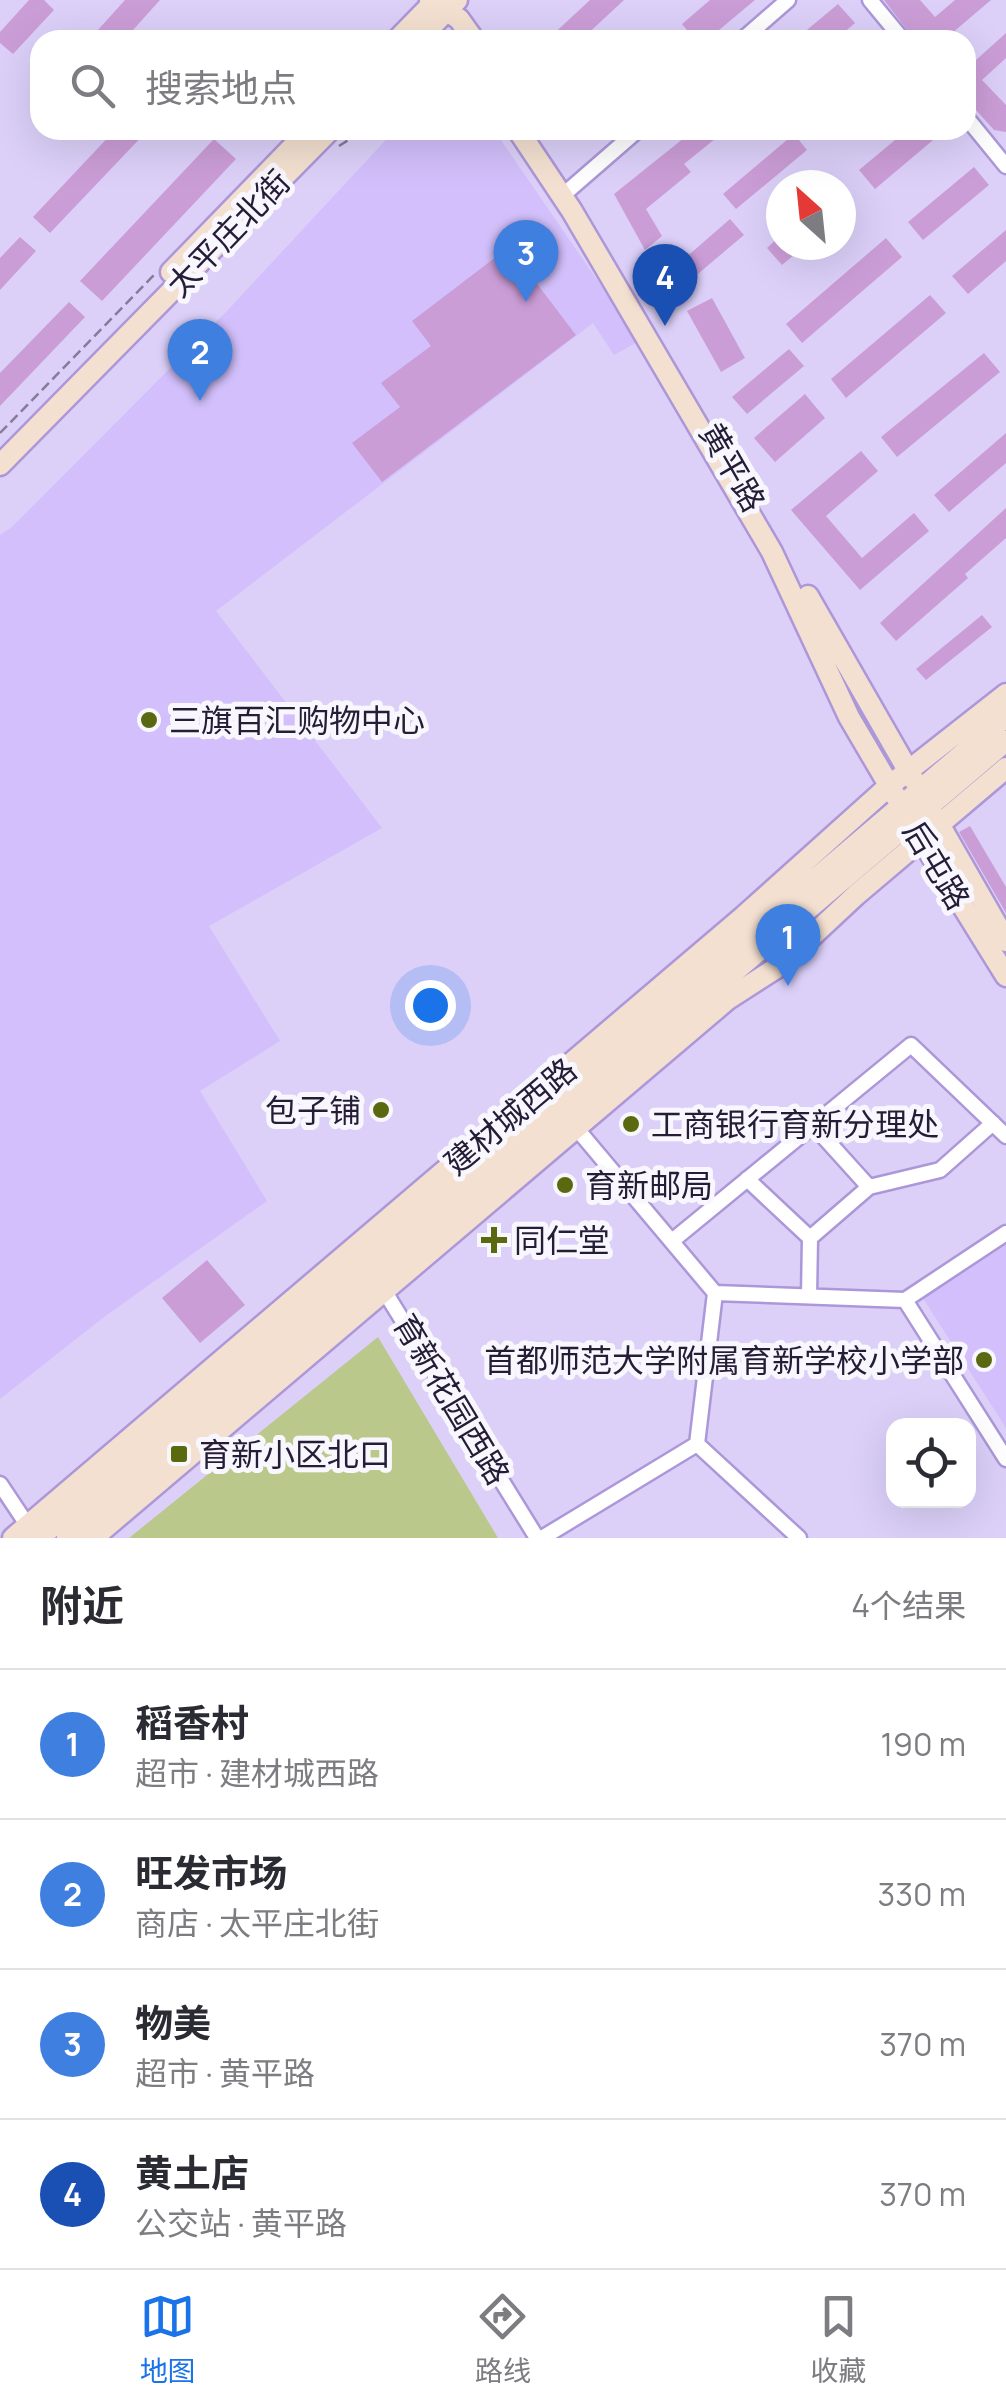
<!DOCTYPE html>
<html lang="zh">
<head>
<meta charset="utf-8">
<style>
  body { margin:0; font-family:Manrope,"Noto Sans SC",sans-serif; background:#f2f2f3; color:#2b2b33 }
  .controls { position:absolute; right:30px; bottom:30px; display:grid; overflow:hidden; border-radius:20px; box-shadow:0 10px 40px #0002 }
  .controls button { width:90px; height:90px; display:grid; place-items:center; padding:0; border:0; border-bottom:2px solid #e1e1e2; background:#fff; color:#2b2b33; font:50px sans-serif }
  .compass { position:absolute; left:766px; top:170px; width:90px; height:90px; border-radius:50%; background:#fff; box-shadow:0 10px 40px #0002; rotate:333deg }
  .you { position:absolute; left:430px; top:1005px; width:35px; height:35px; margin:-25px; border:8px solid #fff; border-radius:50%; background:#1a73e8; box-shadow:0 0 0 15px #1a73e833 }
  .badge { display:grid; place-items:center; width:65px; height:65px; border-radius:50%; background:#1a73e8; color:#fff; font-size:32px; font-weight:700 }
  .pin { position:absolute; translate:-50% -82px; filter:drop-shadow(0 2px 5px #0008) }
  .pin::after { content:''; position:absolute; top:52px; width:35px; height:30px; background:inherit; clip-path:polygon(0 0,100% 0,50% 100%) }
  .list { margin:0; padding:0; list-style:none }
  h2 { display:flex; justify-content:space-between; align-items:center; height:130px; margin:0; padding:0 40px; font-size:42px }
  h2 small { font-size:32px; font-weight:400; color:#7c7c81 }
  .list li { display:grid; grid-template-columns:65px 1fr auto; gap:30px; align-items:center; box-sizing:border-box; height:150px; padding:0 40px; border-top:2px solid #e1e1e2 }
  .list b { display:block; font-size:38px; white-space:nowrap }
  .list p { margin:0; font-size:32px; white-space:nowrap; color:#7c7c81 }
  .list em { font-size:32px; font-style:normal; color:#7c7c81 }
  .icon { flex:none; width:55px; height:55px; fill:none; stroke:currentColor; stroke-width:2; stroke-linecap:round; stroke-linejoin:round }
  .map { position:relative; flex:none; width:1006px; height:1538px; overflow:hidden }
  .search { position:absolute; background:#fff; box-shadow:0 10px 40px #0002; left:30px; right:30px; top:30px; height:110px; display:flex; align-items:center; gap:25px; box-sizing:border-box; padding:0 35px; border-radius:30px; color:#7c7c81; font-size:38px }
  .sheet { height:730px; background:#fff }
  nav { display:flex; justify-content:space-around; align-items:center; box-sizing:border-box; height:140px; border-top:2px solid #e1e1e2; background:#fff; font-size:28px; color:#7c7c81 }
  nav a { display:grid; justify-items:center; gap:5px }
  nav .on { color:#1a73e8 }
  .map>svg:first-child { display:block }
  .built { fill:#d2bffb }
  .green { fill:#bac88c }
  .building { fill:#cb9dd7 }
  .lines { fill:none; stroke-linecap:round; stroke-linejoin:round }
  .street-casing { stroke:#ac97d8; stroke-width:19 }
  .secondary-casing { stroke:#ac97d8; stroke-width:25 }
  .path { stroke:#857b9c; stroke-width:2.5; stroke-dasharray:10 5; stroke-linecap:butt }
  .street { stroke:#fff; stroke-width:14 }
  .secondary { stroke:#f3e0d0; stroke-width:20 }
  .poi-dot { fill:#5a6810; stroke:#f9f7fe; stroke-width:4 }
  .labels { text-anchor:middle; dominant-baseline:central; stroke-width:10; stroke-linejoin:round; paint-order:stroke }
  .street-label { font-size:32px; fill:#251c36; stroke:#f9f7fe }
  .poi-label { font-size:32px; fill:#251c36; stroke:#f9f7fe; text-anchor:start }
</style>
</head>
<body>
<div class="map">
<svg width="1006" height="1538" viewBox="0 0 1006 1538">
  <rect width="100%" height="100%" fill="#dcd0f9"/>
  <path class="built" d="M395 130H494L639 341 614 355 593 323 216 611 382 828 209 926 280 1041 200 1091 267 1201 104 1317 0 1399V535L12 527 226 312Z
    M1006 1236V1428L919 1292Z"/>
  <path class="green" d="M378 1337 498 1538H129Z"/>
  <path class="building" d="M29 0H44L54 10 13 54 0 43V32Z
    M125 0H160L124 40H107L97 31Z
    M590 0H624L581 40H547Z
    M710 0H755L707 40H695L682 24Z
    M884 0H920L935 17 955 0H991L944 40 914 39Z
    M838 4 855 23 835 40H795Z
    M1006 33V58L982 80 1006 105V132L994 130 966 99V69Z
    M115 130H148L50 233 33 217Z
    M694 130H726L684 164 691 172 646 209 662 236 645 250 614 194Z
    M907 130H945L875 189 859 170Z
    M794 134 807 150 736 209 723 194Z
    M214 139 236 159 102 301 80 281Z
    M974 167 989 185 923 240 908 222Z
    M730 219 744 235 673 295 660 280Z
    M1006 230V261L968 294 952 276Z
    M781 235V245H806L782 265 767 248Z
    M20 237 36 251 0 290V258Z
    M886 238 902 257 802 343 786 324Z
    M509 247 576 335 382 482 352 443 400 407 381 383 431 346 412 321Z
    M930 295 946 313 846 398 831 379Z
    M712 298 745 358 721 372 687 311Z
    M69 302 85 317 0 406V373Z
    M789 349 804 366 747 414 732 397Z
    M984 353 1000 372 897 457 881 437Z
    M805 394 825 418 775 462 754 438Z
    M1006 433V463L949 512 934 495Z
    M861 451 878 471 826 516 862 558 914 513 929 531 860 590 791 510Z
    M1006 508V538L965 574 968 578 896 641 880 623Z
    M982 615 992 627 926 680 916 669Z
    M970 826 1006 887V913L959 832Z
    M207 1260 245 1305 200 1343 162 1298Z"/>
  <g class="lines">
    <g class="street-casing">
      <path id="street" d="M870 0 903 40
        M742 40 788 0
        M966 117 1006 166
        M562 196 638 130
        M572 1123 715 1293 697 1444 799 1538
        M747 1179 810 1238 869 1187 813 1125
        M869 1187 940 1170 993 1123
        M672 1241 911 1045 1006 1136
        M380 1284 537 1538
        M715 1293 905 1300 1006 1459
        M809 1296 810 1238
        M905 1300 1006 1233
        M0 1484 30 1529
        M542 1538 697 1444"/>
    </g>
    <g class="secondary-casing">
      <path id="secondary" d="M430 0 459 19 474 40
        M397 40 436 0
        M418 40 457 0
        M518 130 572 211 772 552 849 717 896 797
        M171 272 309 130
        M0 465 330 130
        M808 596 913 779
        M935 817 1006 941
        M916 831 1006 976
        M13 1538 744 916 889 786 1006 694
        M39 1538 1006 717
        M67 1538 1006 741
        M93 1538 728 999 781 965 856 895 1006 768"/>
    </g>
    <path class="path" d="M339 146 364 130
      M0 433 155 274"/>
    <use href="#street" class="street"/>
    <use href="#secondary" class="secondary"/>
  </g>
  <g class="poi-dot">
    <circle cx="149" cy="720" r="10"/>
    <circle cx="381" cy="1110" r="10"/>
    <circle cx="631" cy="1124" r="10"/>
    <circle cx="565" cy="1185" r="10"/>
    <path d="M489 1225h10v10h10v10h-10v10h-10v-10h-10v-10h10z"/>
    <circle cx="984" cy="1360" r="10"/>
    <rect x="169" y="1444" width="20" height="20" rx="5"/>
  </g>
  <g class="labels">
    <g class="street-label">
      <text transform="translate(228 233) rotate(-46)">太平庄北街</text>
      <text transform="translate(733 467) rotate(60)">黄平路</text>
      <text transform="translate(937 865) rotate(59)">后屯路</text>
      <text transform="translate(510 1116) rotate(-40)">建材城西路</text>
      <text transform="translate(452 1399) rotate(59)">育新花园西路</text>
    </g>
    <g class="poi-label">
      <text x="169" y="720">三旗百汇购物中心</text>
      <text x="361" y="1110" text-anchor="end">包子铺</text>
      <text x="651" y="1124">工商银行育新分理处</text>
      <text x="585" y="1185">育新邮局</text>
      <text x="514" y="1240">同仁堂</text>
      <text x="964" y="1360" text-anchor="end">首都师范大学附属育新学校小学部</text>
      <text x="199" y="1454">育新小区北口</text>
    </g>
  </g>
</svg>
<div class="controls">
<button><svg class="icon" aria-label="locate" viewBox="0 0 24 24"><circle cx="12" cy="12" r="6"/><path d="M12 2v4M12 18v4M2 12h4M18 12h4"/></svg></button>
</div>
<svg class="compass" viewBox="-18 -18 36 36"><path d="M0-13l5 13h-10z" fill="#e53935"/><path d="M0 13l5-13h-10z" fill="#7c7c81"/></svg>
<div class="you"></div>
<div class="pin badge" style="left:788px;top:986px;background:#3f7fe0">1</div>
<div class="pin badge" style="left:200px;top:401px;background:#3f7fe0">2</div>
<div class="pin badge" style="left:526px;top:302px;background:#3f7fe0">3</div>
<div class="pin badge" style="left:665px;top:326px;background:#1a4fb4">4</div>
<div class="search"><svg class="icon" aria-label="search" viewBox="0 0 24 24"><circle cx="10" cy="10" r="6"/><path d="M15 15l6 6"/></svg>搜索地点</div>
</div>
<section class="sheet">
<h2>附近<small>4个结果</small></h2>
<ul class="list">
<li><span class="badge" style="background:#3f7fe0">1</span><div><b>稻香村</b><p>超市 · 建材城西路</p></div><em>190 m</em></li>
<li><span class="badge" style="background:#3f7fe0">2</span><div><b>旺发市场</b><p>商店 · 太平庄北街</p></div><em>330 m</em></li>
<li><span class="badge" style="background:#3f7fe0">3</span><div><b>物美</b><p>超市 · 黄平路</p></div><em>370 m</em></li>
<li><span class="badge" style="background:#1a4fb4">4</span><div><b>黄土店</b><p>公交站 · 黄平路</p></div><em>370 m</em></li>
</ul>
</section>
<nav>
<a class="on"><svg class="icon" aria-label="map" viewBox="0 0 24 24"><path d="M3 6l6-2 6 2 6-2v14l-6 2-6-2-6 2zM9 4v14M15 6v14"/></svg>地图</a>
<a><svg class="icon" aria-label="directions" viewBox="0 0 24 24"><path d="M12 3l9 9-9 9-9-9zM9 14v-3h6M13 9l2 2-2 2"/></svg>路线</a>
<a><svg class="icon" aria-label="saved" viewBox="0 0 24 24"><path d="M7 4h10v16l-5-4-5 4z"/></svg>收藏</a>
</nav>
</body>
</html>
